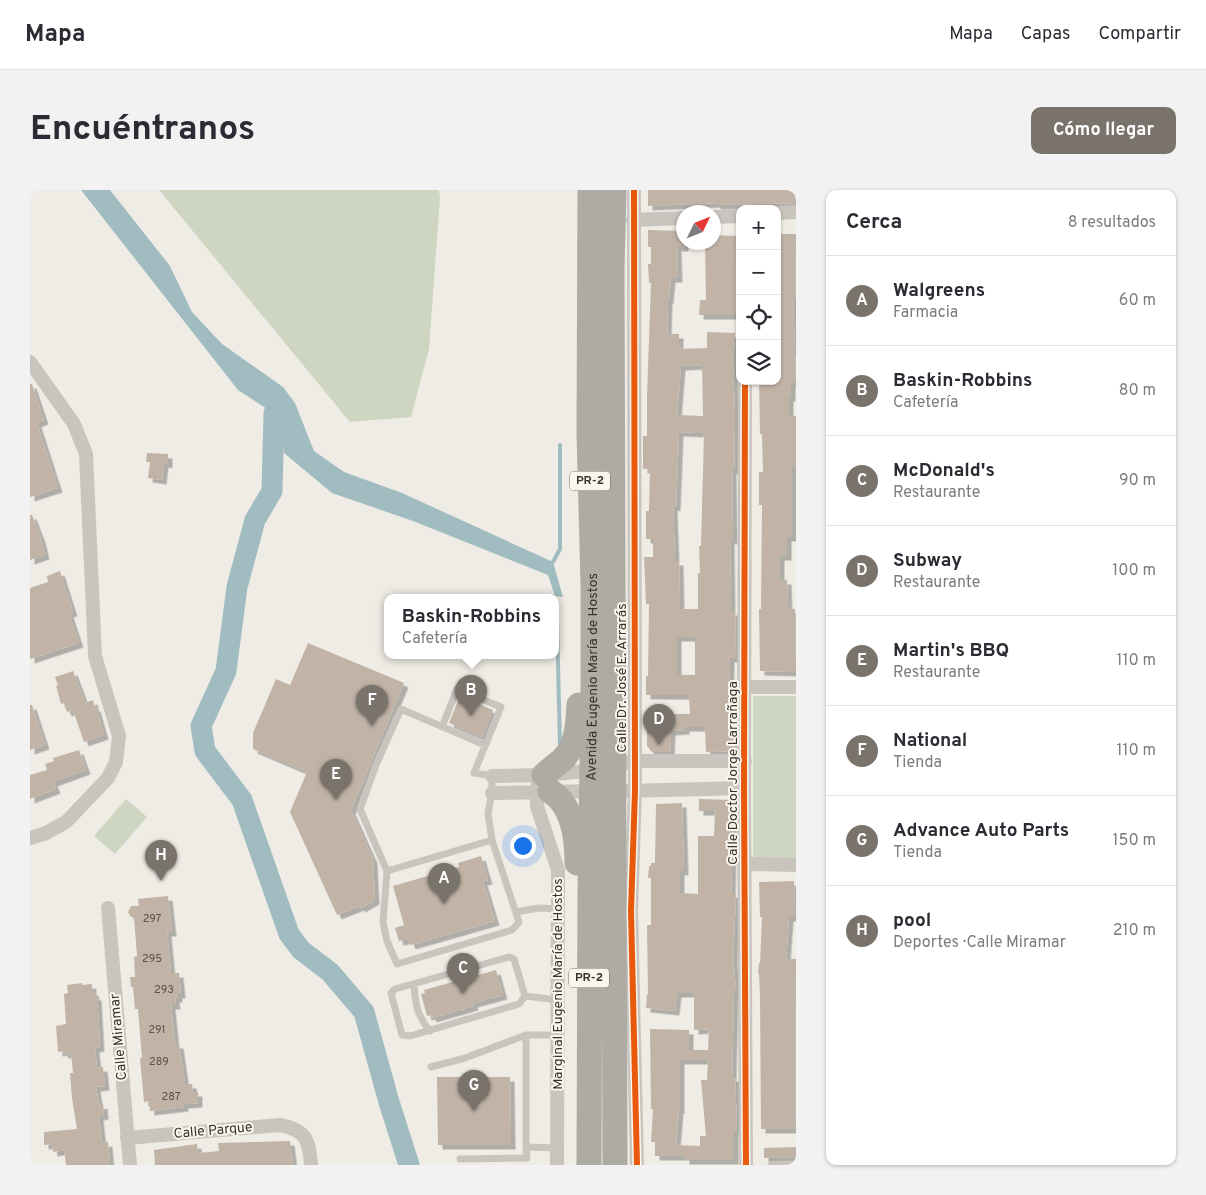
<!DOCTYPE html>
<html lang="es">
<head>
<meta charset="utf-8">
<style>
  body { margin:0; font-family:Overpass,sans-serif; background:#f2f2f3; color:#2b2b33 }
  .controls { position:absolute; right:15px; top:15px; display:grid; overflow:hidden; border-radius:10px; box-shadow:0 1px 4px #0004 }
  .controls button { width:45px; height:45px; display:grid; place-items:center; padding:0; border:0; border-bottom:1px solid #e1e1e2; background:#fff; color:#2b2b33; font:25px sans-serif }
  .compass { position:absolute; left:646px; top:15px; width:45px; height:45px; border-radius:50%; background:#fff; box-shadow:0 1px 4px #0004; rotate:47deg }
  .you { position:absolute; left:492px; top:655px; width:18px; height:18px; margin:-12px; border:4px solid #fff; border-radius:50%; background:#1a73e8; box-shadow:0 0 0 8px #1a73e833 }
  .badge { display:grid; place-items:center; width:32px; height:32px; border-radius:50%; background:#79736c; color:#fff; font-size:16px; font-weight:700 }
  .pin { position:absolute; translate:-50% -41px; filter:drop-shadow(0 1px 2px #0008) }
  .pin::after { content:''; position:absolute; top:26px; width:18px; height:15px; background:inherit; clip-path:polygon(0 0,100% 0,50% 100%) }
  .popup { position:absolute; left:354px; top:404px; width:175px; height:65px; box-sizing:border-box; display:grid; place-content:center; border-radius:10px; background:#fff; filter:drop-shadow(0 1px 4px #0005); font-size:16px; white-space:nowrap; color:#7c7c81 }
  .popup b { font-size:19px; color:#2b2b33 }
  .popup::after { content:''; position:absolute; left:50%; top:100%; margin-left:-10px; border:10px solid transparent; border-top-color:#fff }
  .list { margin:0; padding:0; list-style:none }
  h2 { display:flex; justify-content:space-between; align-items:center; height:65px; margin:0; padding:0 20px; font-size:21px }
  h2 small { font-size:16px; font-weight:400; color:#7c7c81 }
  .list li { display:grid; grid-template-columns:32px 1fr auto; gap:15px; align-items:center; box-sizing:border-box; height:90px; padding:0 20px; border-top:1px solid #e1e1e2 }
  .list b { display:block; font-size:19px; white-space:nowrap }
  .list p { margin:0; font-size:16px; white-space:nowrap; color:#7c7c81 }
  .list em { font-size:16px; font-style:normal; color:#7c7c81 }
  .icon { flex:none; width:28px; height:28px; fill:none; stroke:currentColor; stroke-width:2; stroke-linecap:round; stroke-linejoin:round }
  .map { position:relative; flex:none; width:766px; height:975px; overflow:hidden; border-radius:10px }
  header { display:flex; align-items:center; gap:30px; box-sizing:border-box; height:70px; padding:0 25px; background:#fff; border-bottom:1px solid #e1e1e2 }
  header strong { font-size:24px }
  nav { display:flex; gap:28px; margin-inline-start:auto; font-size:18px }
  .intro { display:flex; align-items:center; justify-content:space-between; box-sizing:border-box; height:120px; padding:0 30px }
  h1 { margin:0; font-size:35px }
  .button { padding:12px 22px; border-radius:10px; background:#79736c; color:#fff; font-size:18px; font-weight:700 }
  main { display:flex; gap:30px; padding:0 30px }
  aside { flex:1; background:#fff; border-radius:10px; box-shadow:0 1px 4px #0004 }
  .map>svg:first-child { display:block }
  .green { fill:#ced5c0 }
  .water { fill:#a1bcc0 }
  .lines { fill:none; stroke-linecap:round; stroke-linejoin:round }
  .stream { stroke:#a1bcc0; stroke-width:4 }
  .river { stroke:#a1bcc0; stroke-width:21 }
  .building { fill:#c2b3a7; fill-rule:evenodd; filter:url(#shadow) }
  .lane { stroke:#c9c4be; stroke-width:7 }
  .street { stroke:#c9c4be; stroke-width:14 }
  .highway { stroke:#aeaba4; stroke-width:25 }
  .cycleway-casing { stroke:#faf6ee; stroke-width:9 }
  .cycleway { stroke:#e8590c; stroke-width:6 }
  .labels { text-anchor:middle; dominant-baseline:central; stroke-width:4; stroke-linejoin:round; paint-order:stroke }
  .number-label { font-size:11px; fill:#5c524a }
  .shield { fill:#faf6ee; stroke:#746d66; stroke-width:1 }
  .shield-label { font-size:12px; font-weight:bold; fill:#3a322b }
  .street-label { font-size:14px; fill:#3a322b; stroke:#faf6ee }
</style>
</head>
<body>
<header>
<strong>Mapa</strong>
<nav><a>Mapa</a><a>Capas</a><a>Compartir</a></nav>
</header>
<div class="intro"><h1>Encuéntranos</h1><a class="button">Cómo llegar</a></div>
<main>
<div class="map">
<svg width="766" height="975" viewBox="0 0 766 975">
  <defs>
    <filter id="shadow"><feDropShadow dx="4.5" dy="4.5" stdDeviation="0" flood-color="#0004"/></filter>
  </defs>
  <rect width="100%" height="100%" fill="#efece5"/>
  <path class="green" d="M129 0H409L410 8 399 159 381 227 320 232Z
    M723 506H766V671H723Z
    M96 609 117 627 85 664 64 646Z"/>
  <path class="water" d="M51 0H80L140 76 162 122 192 154 253 197 265 213 284 261 314 282 372 303 523 372 533 407 525 406 518 385 383 331 302 303 254 263 251 228 208 200Z"/>
  <g class="lines">
    <path class="stream" d="M523 372 530 359V255
      M527 431 530 556"/>
    <path class="river" d="M244 223 242 301 225 330 207 397 196 481 171 536 175 561 212 610 259 744 271 760 300 782 334 822 359 912 379 975"/>
  </g>
  <path class="building" d="M618 0H766V13L686 15V13L618 16Z
    M618 40 654 41V57H647L648 88H641L639 109H638L637 144H649V159L677 158V142L705 143 703 174 705 227 704 280H702L703 350H700L701 421H705L706 468H700L699 520V542L704 541 705 561 676 562 675 537H655V540L641 541 640 562H622L617 556V524H660L659 505H616V486H618L619 414H616L614 367H623V349H616V321H619L620 279H613V246H617V206L621 93H619L618 74H621V57H618ZM672 175 673 226 647 225 651 176ZM649 242 674 243 671 356H669L670 383H668V419H650L649 371H645L643 316 646 317ZM647 447H665V485H647Z
    M747 44H766L765 108H763L766 193H761V207H759V226H766V276H762V347H757V366H750V390H757L758 419H765L766 482 730 481 729 419H731L732 315H729V282H733L732 244H730L729 191H747Z
    M684 45 706 46 705 125H669L670 110H676L675 52H684Z
    M0 194H2L14 230 7 233 28 298 0 307Z
    M117 263 138 264V274L134 273 132 290 118 288 120 272H116Z
    M0 325H2L11 348 15 365 0 370Z
    M30 381 43 422 39 423 49 453 0 469V398L18 392 17 386Z
    M278 453 374 493 321 620 343 669 345 710 331 718 330 716 307 725 260 622 277 582 223 559V543L246 489 260 495Z
    M43 481 55 513 63 510 65 518 66 517 74 545 54 552 43 520 37 522 34 513 31 514 26 496 28 495 25 487Z
    M430 506 463 520 452 547 419 533Z
    M0 515H2L15 555 0 560Z
    M49 560 56 580 23 592 26 599 0 609V585L17 580 15 574 24 571 23 568Z
    M669 609 703 610 701 703H706L703 769 706 801H704L702 887H705L707 941 704 940V970H655V966H625V952H621L623 919H621L620 839 659 840V860H678L679 839 664 840V803H647L645 821 616 818 617 804 618 805 617 735H621V688H618L619 676H621V673H625L626 614 652 613 654 681H650V703L668 704V646H684L685 621H669ZM650 870H678L677 890H671L676 946H670V956L646 955 649 919H650Z
    M451 666 458 690 453 691 465 731 381 755 379 749 369 751 365 738 374 735 363 696 429 677 428 673Z
    M764 691 765 727H759L756 769H766L765 939H731L730 806 729 784H728L729 773H730L732 727H730L729 692Z
    M138 706 142 742H137L141 783H149L151 804H148V808H145L146 815H141L145 854H149L155 894H162L163 902H168V913L154 914V917L120 921 119 911 114 912 110 868H112L108 819H105L103 797H101L100 787H105L104 767 107 766 104 727H101L98 722 101 716H109L108 709Z
    M466 780 473 805 443 813 444 816 402 828 401 825 397 826 391 804 395 803 394 800Z
    M52 793V795L62 794V801H64L65 806H67L70 857 65 858 67 878 73 877 75 896 66 897 69 915 73 914 74 925 69 926 72 953 78 952 80 975H36L34 960 23 962 22 954 14 955V942L47 939 42 908 40 883H43L41 863 34 864 33 861 28 862 26 836 36 834 34 804 38 803 37 795Z
    M407 887H480L481 955H408Z
    M260 951 263 975H125L124 960 167 954 168 963 189 961 188 953Z
    M766 957V967L734 968V958Z"/>
  <g class="lines">
    <path class="lane" d="M455 555 371 519 346 575 330 619 357 681 353 732 357 751 367 774 482 740 489 732 462 650
      M357 681 462 650 458 623 462 603V586L444 583 471 517 427 499 412 537
      M486 722 509 718 528 719
      M384 794C385 813 387 826 400 841
      M495 806 489 814 380 846 372 845 361 803 365 799 479 767 484 769 495 806 528 810
      M401 877 435 868 496 845
      M496 957V845H528
      M430 969 497 968 496 957 527 958
      M741 975 766 974"/>
    <path class="street" d="M604 0 605 600 601 721 607 975
      M747 23 766 22
      M684 27 710 26
      M603 30 654 28
      M0 172 44 234 56 264 65 466 89 546 86 572 78 588 36 632 16 643 0 648
      M715 191 714 598 716 975
      M715 497H766
      M596 573 604 571H715
      M508 585 507 616 528 680 527 975
      M462 586 514 585 567 580
      M595 601 714 598
      M462 603 566 601
      M716 674 766 675
      M78 718 100 975
      M97 948 250 935C277 940 279 951 281 975"/>
    <g class="highway">
      <path d="M584 0 582 80 585 975"/>
      <path d="M514 585C519 580 526 575 532 570 547 556 548 534 549 515"/>
      <path d="M520 601C543 615 547 648 547 673"/>
      <path id="s1" d="M559 975 560 702 563 509V393L559 243 560 0"/>
    </g>
    <g class="cycleway-casing">
      <path id="cycleway" d="M604 0 605 600 601 721 607 975
        M715 191 714 598 716 975"/>
    </g>
    <use href="#cycleway" class="cycleway"/>
  </g>
  <g class="labels">
    <g class="number-label">
      <text x="122" y="729">297</text>
      <text x="122" y="769">295</text>
      <text x="134" y="800">293</text>
      <text x="127" y="840">291</text>
      <text x="129" y="872">289</text>
      <text x="141" y="907">287</text>
    </g>
    <g class="shield">
      <rect x="540" y="281.5" width="40" height="19" rx="4"/>
      <rect x="539" y="778.5" width="40" height="19" rx="4"/>
    </g>
    <g class="shield-label">
      <text x="560" y="291">PR-2</text>
      <text x="559" y="788">PR-2</text>
    </g>
    <g class="street-label">
      <text stroke="none"><textPath href="#s1" startOffset="488">Avenida Eugenio María de Hostos</textPath></text>
      <text transform="translate(592 488) rotate(-90)">Calle Dr. José E. Arrarás</text>
      <text transform="translate(703 583) rotate(-90)">Calle Doctor Jorge Larrañaga</text>
      <text transform="translate(528 794) rotate(-90)">Marginal Eugenio María de Hostos</text>
      <text transform="translate(89 847) rotate(-95)">Calle Miramar</text>
      <text transform="translate(183 941) rotate(-5)">Calle Parque</text>
    </g>
  </g>
</svg>
<div class="controls">
<button>+</button>
<button>−</button>
<button><svg class="icon" aria-label="locate" viewBox="0 0 24 24"><circle cx="12" cy="12" r="6"/><path d="M12 2v4M12 18v4M2 12h4M18 12h4"/></svg></button>
<button><svg class="icon" aria-label="layers" viewBox="0 0 24 24"><path d="M12 4l9 5-9 5-9-5zM3 14l9 5 9-5"/></svg></button>
</div>
<svg class="compass" viewBox="-18 -18 36 36"><path d="M0-13l5 13h-10z" fill="#e53935"/><path d="M0 13l5-13h-10z" fill="#7c7c81"/></svg>
<div class="you"></div>
<div class="pin badge" style="left:414px;top:714px">A</div>
<div class="pin badge" style="left:441px;top:526px">B</div>
<div class="popup"><b>Baskin-Robbins</b>Cafetería</div>
<div class="pin badge" style="left:433px;top:804px">C</div>
<div class="pin badge" style="left:629px;top:555px">D</div>
<div class="pin badge" style="left:306px;top:610px">E</div>
<div class="pin badge" style="left:342px;top:536px">F</div>
<div class="pin badge" style="left:444px;top:921px">G</div>
<div class="pin badge" style="left:131px;top:691px">H</div>
</div>
<aside>
<h2>Cerca<small>8 resultados</small></h2>
<ul class="list">
<li><span class="badge">A</span><div><b>Walgreens</b><p>Farmacia</p></div><em>60 m</em></li>
<li><span class="badge">B</span><div><b>Baskin-Robbins</b><p>Cafetería</p></div><em>80 m</em></li>
<li><span class="badge">C</span><div><b>McDonald's</b><p>Restaurante</p></div><em>90 m</em></li>
<li><span class="badge">D</span><div><b>Subway</b><p>Restaurante</p></div><em>100 m</em></li>
<li><span class="badge">E</span><div><b>Martin's BBQ</b><p>Restaurante</p></div><em>110 m</em></li>
<li><span class="badge">F</span><div><b>National</b><p>Tienda</p></div><em>110 m</em></li>
<li><span class="badge">G</span><div><b>Advance Auto Parts</b><p>Tienda</p></div><em>150 m</em></li>
<li><span class="badge">H</span><div><b>pool</b><p>Deportes · Calle Miramar</p></div><em>210 m</em></li>
</ul>
</aside>
</main>
</body>
</html>
